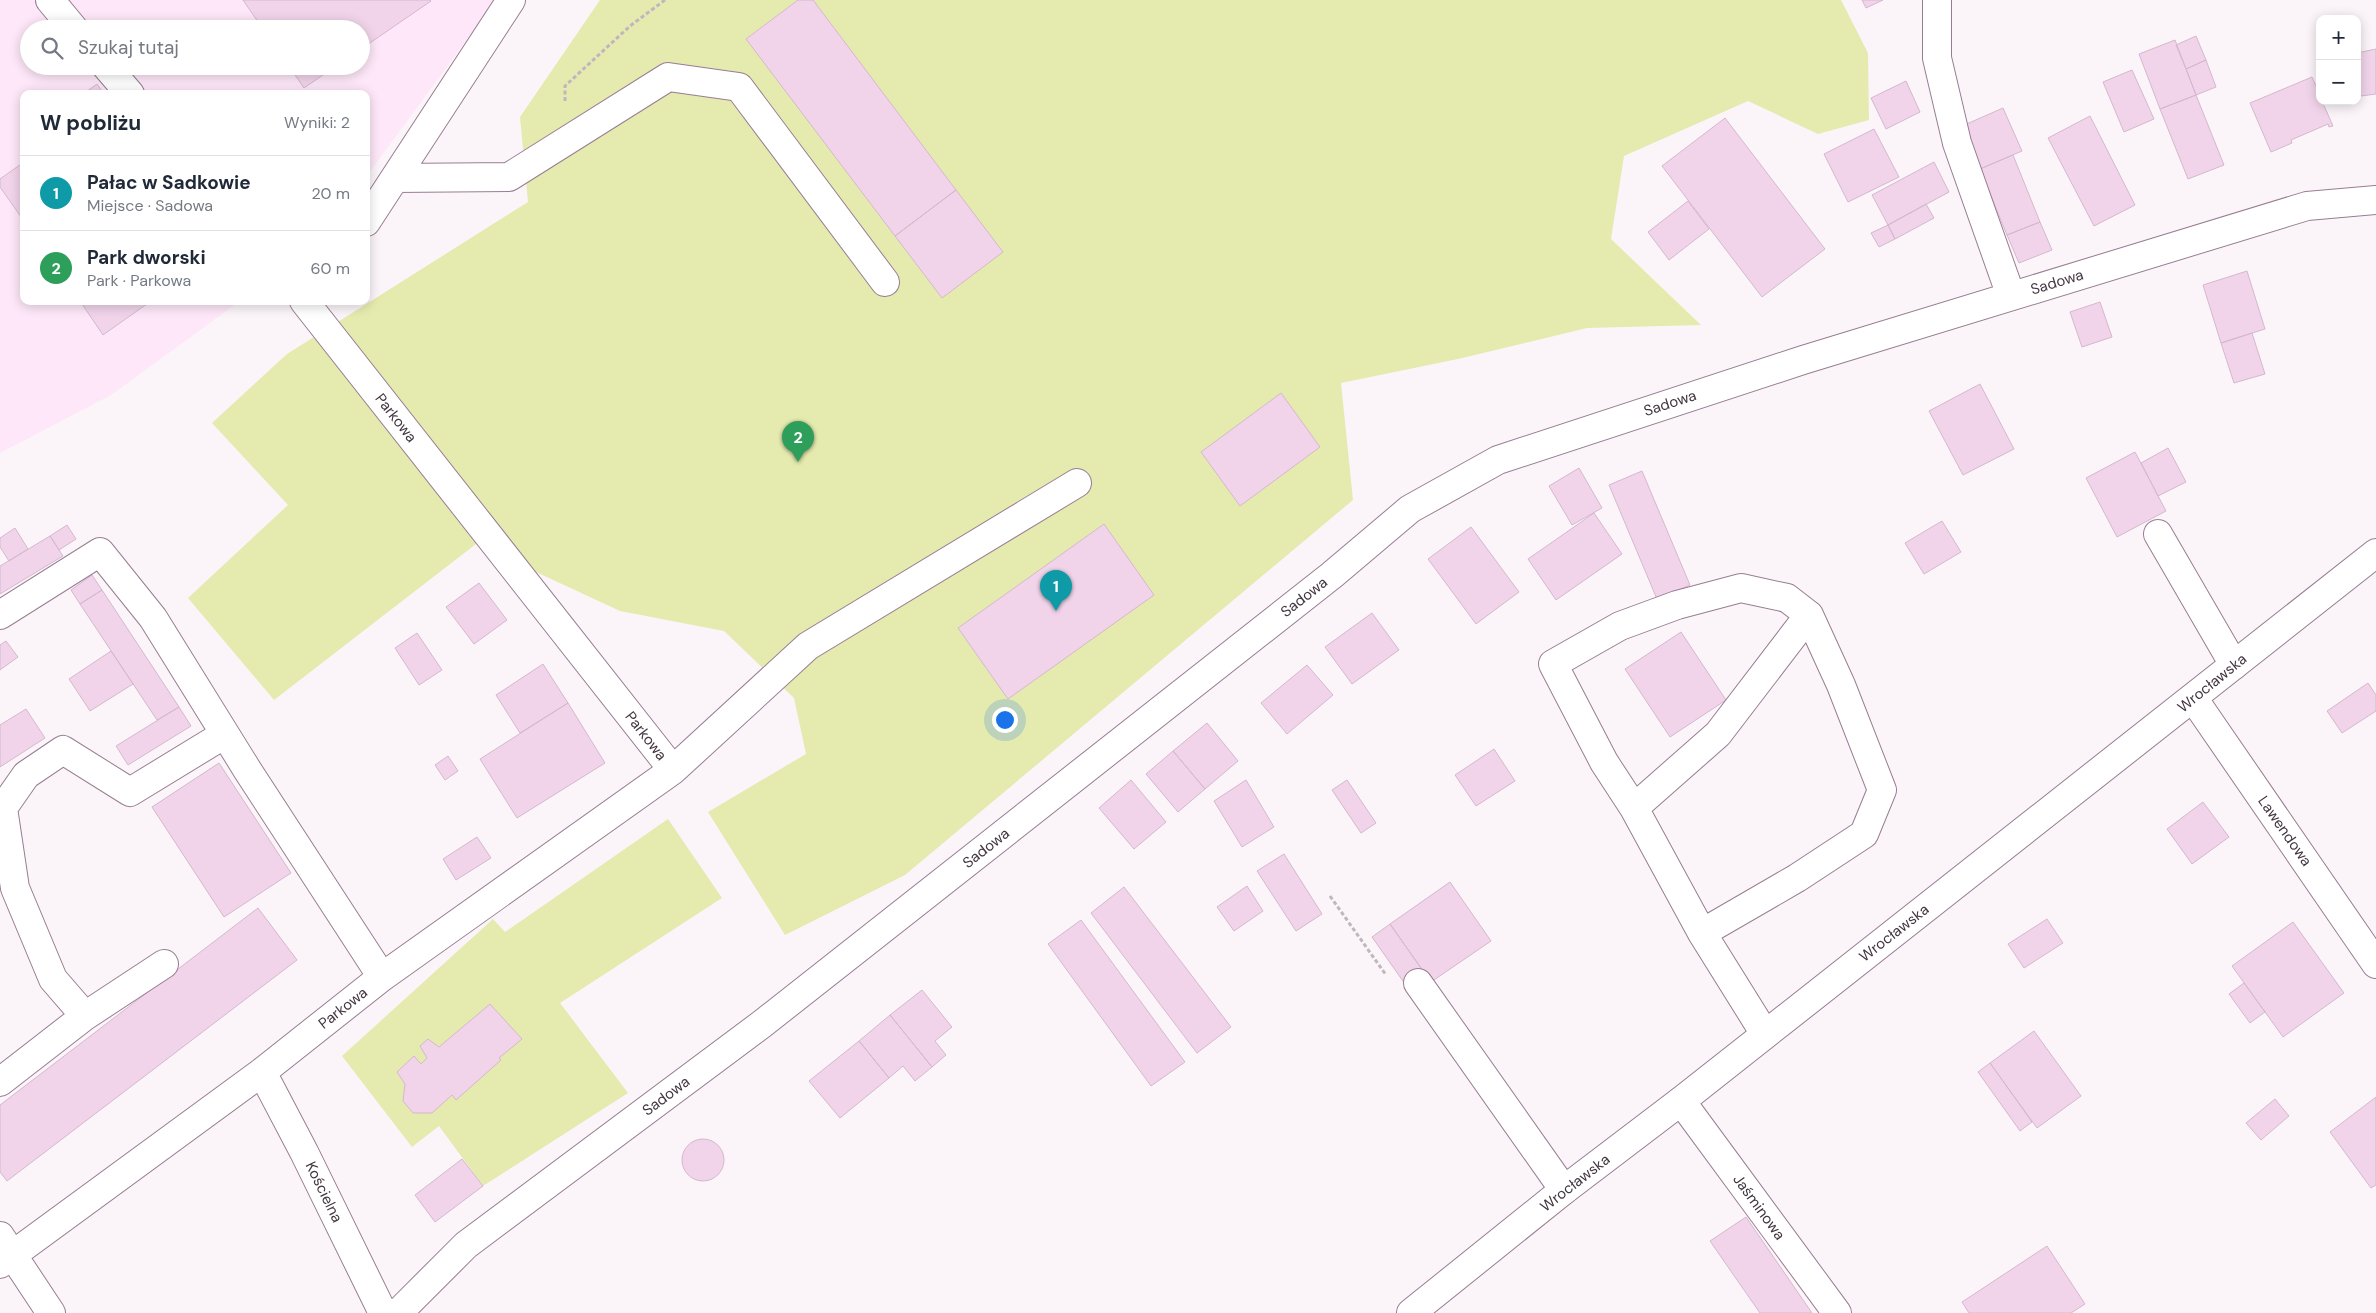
<!DOCTYPE html>
<html lang="pl">
<head>
<meta charset="utf-8">
<style>
  body { margin:0; font-family:"DM Sans",sans-serif; background:#f2f2f3; color:#1f2937 }
  .controls { position:absolute; right:15px; top:15px; display:grid; overflow:hidden; border-radius:10px; box-shadow:0 2px 12px #0003 }
  .controls button { width:45px; height:45px; display:grid; place-items:center; padding:0; border:0; border-bottom:1px solid #e0e1e3; background:#fff; color:#1f2937; font:25px sans-serif }
  .you { position:absolute; left:1004px; top:719px; width:18px; height:18px; margin:-12px; border:4px solid #fff; border-radius:50%; background:#1a73e8; box-shadow:0 0 0 8px #1a73e833 }
  .badge { display:grid; place-items:center; width:32px; height:32px; border-radius:50%; background:#d93025; color:#fff; font-size:16px; font-weight:700 }
  .pin { position:absolute; translate:-50% -41px; filter:drop-shadow(0 1px 2px #0008) }
  .pin::after { content:''; position:absolute; top:26px; width:18px; height:15px; background:inherit; clip-path:polygon(0 0,100% 0,50% 100%) }
  .list { margin:0; padding:0; list-style:none }
  h2 { display:flex; justify-content:space-between; align-items:center; height:65px; margin:0; padding:0 20px; font-size:21px }
  h2 small { font-size:16px; font-weight:400; color:#747a83 }
  .list li { display:grid; grid-template-columns:32px 1fr auto; gap:15px; align-items:center; box-sizing:border-box; height:75px; padding:0 20px; border-top:1px solid #e0e1e3 }
  .list b { display:block; font-size:19px; white-space:nowrap }
  .list p { margin:0; font-size:16px; white-space:nowrap; color:#747a83 }
  .list em { font-size:16px; font-style:normal; color:#747a83 }
  .icon { flex:none; width:28px; height:28px; fill:none; stroke:currentColor; stroke-width:2; stroke-linecap:round; stroke-linejoin:round }
  .map { position:relative; flex:none; width:2376px; height:1313px; overflow:hidden }
  .search { position:absolute; background:#fff; box-shadow:0 2px 12px #0003; left:20px; top:20px; width:350px; height:55px; display:flex; align-items:center; gap:12px; box-sizing:border-box; padding:0 18px; border-radius:28px; color:#747a83; font-size:19px }
  .panel { position:absolute; background:#fff; box-shadow:0 2px 12px #0003; left:20px; top:90px; width:350px; height:215px; border-radius:10px }
  .map>svg:first-child { display:block }
  .built { fill:#fde7f8; fill-rule:evenodd }
  .green { fill:#e5eaaf }
  .building { fill:#f1d4ea; stroke:#d4b8cd }
  .lines { fill:none; stroke-linecap:round; stroke-linejoin:round }
  .minor-casing { stroke:#987d92; stroke-width:30 }
  .major-casing { stroke:#987d92; stroke-width:30 }
  .path { stroke:#bfb7bd; stroke-width:3; stroke-dasharray:4 2.5; stroke-linecap:butt }
  .minor { stroke:#fff; stroke-width:28 }
  .major { stroke:#fff; stroke-width:28 }
  .labels { text-anchor:middle; dominant-baseline:central; stroke-width:4; stroke-linejoin:round; paint-order:stroke }
  .street-label { font-size:15px; fill:#42363f; stroke:#fff }
</style>
</head>
<body>
<div class="map">
<svg width="2376" height="1313" viewBox="0 0 2376 1313">
  <rect width="100%" height="100%" fill="#fbf5fa"/>
  <path class="built" d="M0 0H496L366 177V94H24V301H240L111 395 0 453ZM29 29H361V66H29Z"/>
  <path class="green" d="M600 0H1841L1868 53 1869 120 1818 134 1748 101 1624 156 1611 239 1701 325 1587 328 1458 359 1341 383 1353 500 905 875 785 935 708 812 806 754 794 698 724 631 620 611 476 544 274 700 188 598 288 505 212 423 287 354 528 202 520 117Z
    M668 819 722 898 560 1003 628 1093 483 1186 439 1126 412 1147 342 1056 493 919 505 932Z"/>
  <path class="building" d="M243 0H430L431 1 361 49V29H263Z
    M798 0H813L956 190 895 236 746 39Z
    M1862 0H1883L1866 8Z
    M2196 36 2206 60 2186 69 2176 45Z
    M2175 40 2196 95 2160 109 2139 54Z
    M2376 49V94L2361 96 2357 76V53Z
    M2206 60 2216 87 2196 95 2186 69Z
    M289 66H336L304 88Z
    M2132 70 2154 119 2124 132 2103 82Z
    M2312 77 2320 95V101H2322L2333 126 2329 127 2328 124 2291 140 2292 143 2271 152 2250 103Z
    M1906 81 1920 112 1886 129 1871 98Z
    M97 84 104 94H83Z
    M2196 95 2224 165 2188 179 2160 109Z
    M2003 108 2022 151 1980 169 1962 126Z
    M2090 116 2135 205 2094 226 2048 138Z
    M1725 118 1825 249 1762 297 1662 166Z
    M1874 129 1899 177 1848 202 1824 154Z
    M2013 155 2040 222 2007 235 1980 169Z
    M24 162V221L0 187V179Z
    M1934 162 1949 192 1888 225 1872 195Z
    M956 190 1003 252 942 298 895 236Z
    M1688 201 1709 229 1669 260 1648 232Z
    M1926 204 1934 218 1895 239 1888 225Z
    M2040 222 2052 250 2019 263 2007 235Z
    M1888 225 1895 239 1879 247 1871 233Z
    M2247 271 2265 329 2221 343 2203 285Z
    M80 301H151L103 335Z
    M2100 302 2112 337 2082 347 2070 312Z
    M2252 333 2265 374 2234 383 2221 343Z
    M1980 384 2014 449 1963 475 1929 411Z
    M1281 393 1320 447 1240 506 1201 452Z
    M2168 448 2186 482 2158 496 2141 463Z
    M2135 452 2166 511 2117 537 2086 478Z
    M1579 468 1602 508 1572 525 1549 486Z
    M1642 471 1690 585 1657 599 1609 485Z
    M1594 513 1622 554 1556 600 1528 559Z
    M1942 521 1961 552 1924 574 1905 543Z
    M1104 524 1154 595 1008 699 958 628Z
    M67 525 76 539 59 550 50 536Z
    M1471 527 1519 592 1476 624 1428 559Z
    M15 528 28 549 9 561 0 547V538Z
    M50 536 63 556 0 594V566Z
    M92 575 102 590 80 604 71 590Z
    M479 583 507 620 474 644 446 607Z
    M102 590 179 707 157 720 80 604Z
    M1372 613 1399 650 1352 684 1325 647Z
    M1681 632 1726 700 1670 737 1625 669Z
    M417 633 442 670 419 685 395 648Z
    M6 641 18 657 0 670V645Z
    M111 651 133 684 90 711 69 679Z
    M543 664 568 703 520 733 496 695Z
    M1307 665 1333 695 1287 734 1261 703Z
    M2368 683 2376 695V711L2342 733 2327 711Z
    M568 703 605 763 517 818 480 759Z
    M179 707 191 726 128 765 116 746Z
    M26 709 45 738 0 767V725Z
    M1207 723 1238 761 1205 789 1173 751Z
    M1494 749 1515 781 1476 806 1455 775Z
    M1173 751 1205 789 1178 812 1146 774Z
    M448 756 458 771 445 780 435 765Z
    M219 763 291 873 224 917 152 807Z
    M1131 780 1166 822 1134 849 1099 808Z
    M1246 780 1274 827 1242 847 1214 801Z
    M1347 780 1376 823 1361 833 1332 790Z
    M2203 802 2229 837 2192 864 2167 829Z
    M477 837 491 858 456 880 443 859Z
    M1284 854 1322 914 1296 931 1257 871Z
    M1450 882 1491 941 1431 982 1390 924Z
    M1247 886 1263 911 1234 931 1217 907Z
    M1124 887 1231 1027 1197 1053 1091 913Z
    M258 908 297 960 7 1181 0 1172V1105Z
    M2047 919 2063 943 2024 968 2008 944Z
    M1081 920 1185 1062 1151 1086 1048 944Z
    M2293 922 2344 993 2283 1037 2232 966Z
    M1390 924 1423 971 1405 984 1372 937Z
    M2244 983 2265 1012 2250 1023 2229 994Z
    M922 990 952 1027 935 1041 946 1055 932 1067 890 1015Z
    M490 1004 522 1039 499 1058 501 1060 456 1100 452 1095 432 1113H413L403 1101 405 1084 397 1072 414 1056 421 1064 427 1058 420 1046 428 1039 439 1047Z
    M890 1015 932 1067 915 1081 903 1066 889 1078 859 1041Z
    M2034 1031 2081 1096 2037 1128 1990 1063Z
    M859 1041 889 1078 840 1118 809 1081Z
    M1990 1063 2032 1122 2020 1131 1978 1072Z
    M2376 1097V1185L2371 1188 2330 1132Z
    M2275 1099 2289 1116 2261 1140 2246 1123Z
    M682 1160a21 21 0 1 1 42 0a21 21 0 1 1-42 0Z
    M462 1159 483 1186 435 1222 415 1195Z
    M1746 1217 1812 1313H1760L1710 1241Z
    M2047 1246 2085 1304 2071 1313H1969L1962 1302Z"/>
  <g class="lines">
    <g class="minor-casing">
      <path id="minor" d="M50 0 74 29
        M1937 0V58L1957 143 2011 296
        M106 66 130 94
        M395 178 509 177 668 77 739 87 885 282
        M366 222 511 0
        M2158 534 2234 665
        M0 615 100 552 153 618 248 771 382 977
        M2193 698 2376 964
        M673 770 808 646 1077 483
        M1634 808 1604 762 1553 664 1620 626 1677 605 1741 588 1787 598 1809 615 1718 734 1634 808 1702 933 1765 1034
        M1702 933 1797 878 1864 834 1882 790 1841 685 1809 615
        M164 964 85 1016 53 979 15 888 3 808 26 775 63 750 130 792 225 734
        M1418 983 1564 1190
        M262 1072 304 1152 383 1313
        M0 1082 85 1016
        M1681 1101 1837 1313
        M0 1236 51 1313
        M0 1264 262 1072 382 977 673 770 304 301
        M398 1313 466 1245 762 1024 1332 575 1410 509 1498 460 1803 360 2307 206 2376 200"/>
    </g>
    <g class="major-casing">
      <path id="major" d="M1411 1313 1564 1190 1681 1101 2376 553"/>
    </g>
    <path class="path" d="M565 101V86L630 26 665 0
      M1330 896 1386 975"/>
    <use href="#minor" class="minor"/>
    <use href="#major" class="major"/>
  </g>
  <g class="labels">
    <g class="street-label">
      <text transform="translate(2057 282) rotate(-17)">Sadowa</text>
      <text transform="translate(1670 403) rotate(-18)">Sadowa</text>
      <text transform="translate(396 418) rotate(52)">Parkowa</text>
      <text transform="translate(1304 597) rotate(-38)">Sadowa</text>
      <text transform="translate(2212 683) rotate(-39)">Wrocławska</text>
      <text transform="translate(646 736) rotate(52)">Parkowa</text>
      <text transform="translate(2285 831) rotate(55)">Lawendowa</text>
      <text transform="translate(986 848) rotate(-38)">Sadowa</text>
      <text transform="translate(1894 933) rotate(-38)">Wrocławska</text>
      <text transform="translate(343 1008) rotate(-38)">Parkowa</text>
      <text transform="translate(666 1096) rotate(-37)">Sadowa</text>
      <text transform="translate(1575 1183) rotate(-38)">Wrocławska</text>
      <text transform="translate(324 1192) rotate(64)">Kościelna</text>
      <text transform="translate(1759 1207) rotate(54)">Jaśminowa</text>
    </g>
  </g>
</svg>
<div class="controls">
<button>+</button>
<button>−</button>
</div>
<div class="you"></div>
<div class="pin badge" style="left:1056px;top:611px;background:#0f9aa8">1</div>
<div class="pin badge" style="left:798px;top:462px;background:#2e9e5b">2</div>
<div class="search"><svg class="icon" aria-label="search" viewBox="0 0 24 24"><circle cx="10" cy="10" r="6"/><path d="M15 15l6 6"/></svg>Szukaj tutaj</div>
<section class="panel">
<h2>W pobliżu<small>Wyniki: 2</small></h2>
<ul class="list">
<li><span class="badge" style="background:#0f9aa8">1</span><div><b>Pałac w Sadkowie</b><p>Miejsce · Sadowa</p></div><em>20 m</em></li>
<li><span class="badge" style="background:#2e9e5b">2</span><div><b>Park dworski</b><p>Park · Parkowa</p></div><em>60 m</em></li>
</ul>
</section>
</div>
</body>
</html>
